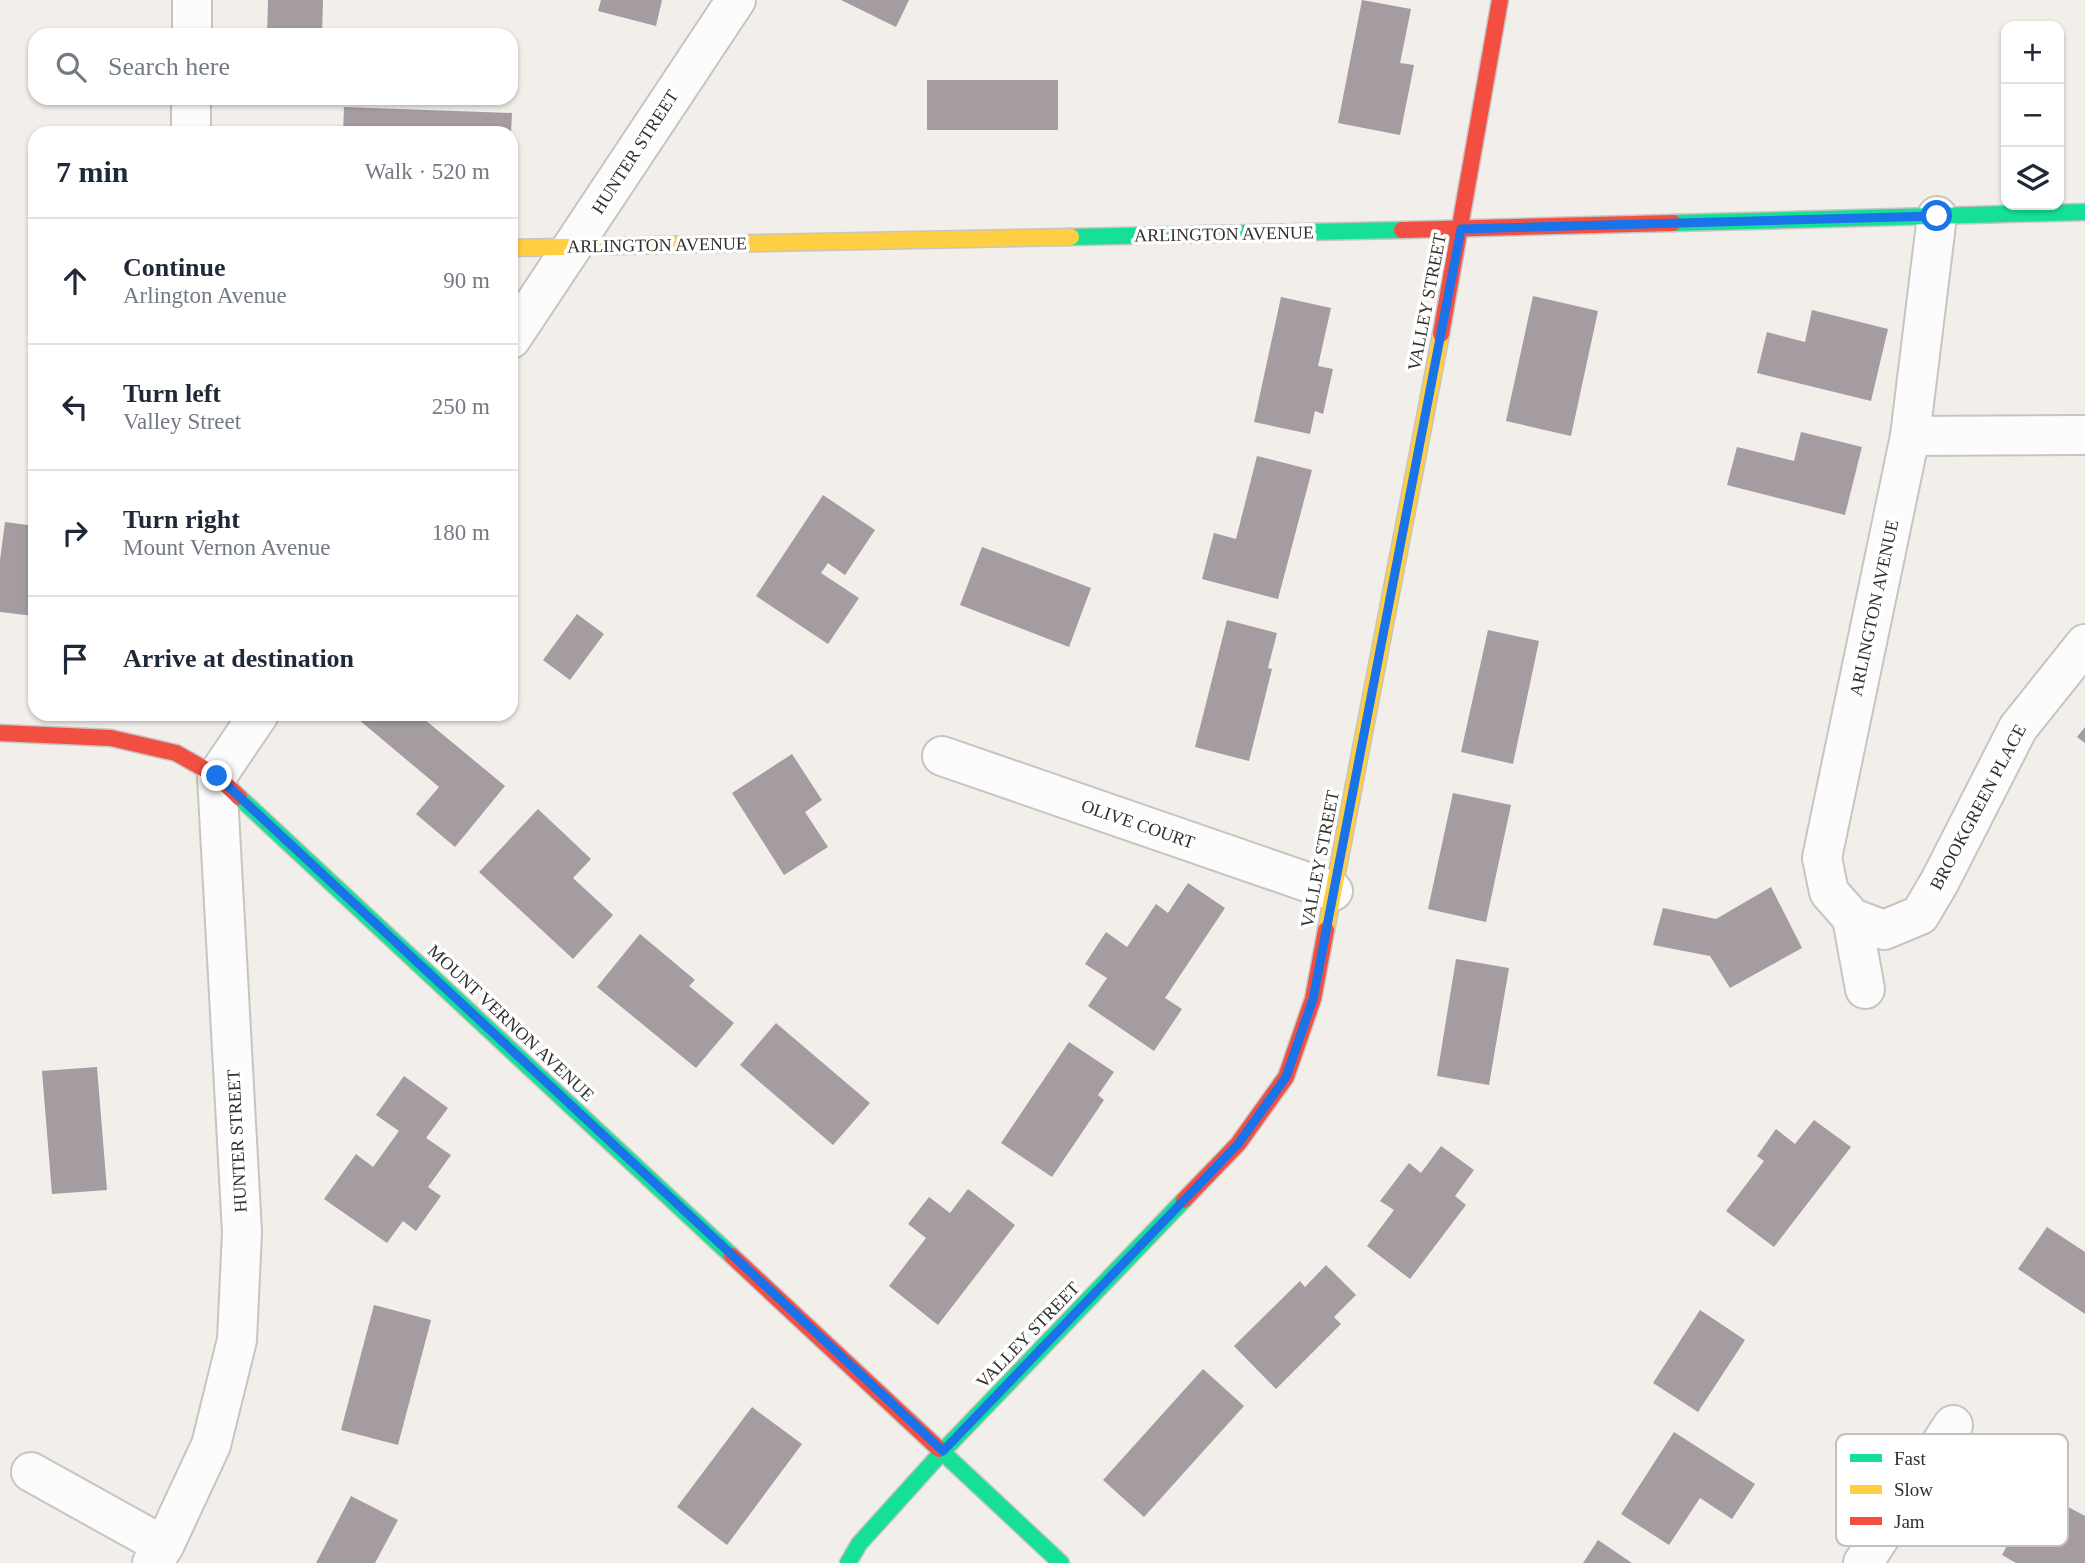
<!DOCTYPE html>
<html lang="en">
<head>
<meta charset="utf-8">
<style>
  body { margin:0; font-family:"Times New Roman",serif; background:#f2f2f3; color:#1f2937 }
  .controls { position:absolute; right:21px; top:21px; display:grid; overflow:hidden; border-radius:14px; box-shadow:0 2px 5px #0004 }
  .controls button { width:63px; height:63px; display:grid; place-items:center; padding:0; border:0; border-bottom:2px solid #e0e1e3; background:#fff; color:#1f2937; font:35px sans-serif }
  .stop { position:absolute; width:21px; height:21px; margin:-16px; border:5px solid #1a73e8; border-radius:50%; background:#fff }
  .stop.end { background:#1a73e8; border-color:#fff; box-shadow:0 2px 7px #0008 }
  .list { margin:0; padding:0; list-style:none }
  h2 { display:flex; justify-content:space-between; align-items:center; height:91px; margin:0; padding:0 28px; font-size:30px }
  h2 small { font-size:23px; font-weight:400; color:#747a83 }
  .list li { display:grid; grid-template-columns:46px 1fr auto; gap:21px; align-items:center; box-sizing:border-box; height:126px; padding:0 28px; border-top:2px solid #e0e1e3 }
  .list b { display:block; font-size:26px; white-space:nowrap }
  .list p { margin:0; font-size:23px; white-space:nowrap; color:#747a83 }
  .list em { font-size:23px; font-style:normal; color:#747a83 }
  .icon { flex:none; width:38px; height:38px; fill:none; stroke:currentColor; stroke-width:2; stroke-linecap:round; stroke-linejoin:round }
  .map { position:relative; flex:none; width:2085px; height:1563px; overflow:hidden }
  .search { position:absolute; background:#fff; box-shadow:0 2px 5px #0004; left:28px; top:28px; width:490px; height:77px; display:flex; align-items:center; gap:18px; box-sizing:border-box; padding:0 24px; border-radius:21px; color:#747a83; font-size:26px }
  .panel { position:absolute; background:#fff; box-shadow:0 2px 5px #0004; left:28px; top:126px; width:490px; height:595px; border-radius:21px }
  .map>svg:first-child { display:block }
  .building { fill:#a49ca0 }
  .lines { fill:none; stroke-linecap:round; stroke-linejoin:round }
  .street-casing { stroke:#c7c4c1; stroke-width:42 }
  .fast-casing { stroke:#c7c4c1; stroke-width:19 }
  .slow-casing { stroke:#c7c4c1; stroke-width:19 }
  .jam-casing { stroke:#c7c4c1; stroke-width:19 }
  .street { stroke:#fdfcfc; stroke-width:38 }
  .fast { stroke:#16e098; stroke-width:16 }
  .slow { stroke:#ffcf43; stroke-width:16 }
  .jam { stroke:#f24e42; stroke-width:16 }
  .route { stroke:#1a73e8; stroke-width:9 }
  .labels { text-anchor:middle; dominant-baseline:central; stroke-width:7; stroke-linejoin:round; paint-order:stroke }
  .street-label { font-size:18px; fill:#32302d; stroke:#fff }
  .key { fill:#fff; stroke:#c2c1c0; stroke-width:2 }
  .key-label { font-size:19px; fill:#32302d }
</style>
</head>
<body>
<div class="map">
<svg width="2085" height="1563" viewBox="0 0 2085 1563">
  <rect width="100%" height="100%" fill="#f2eeea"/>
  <path class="building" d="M268 0H323L322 35H267Z
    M601 0H662L656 26 598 11Z
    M841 0H909L896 27Z
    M1362 0 1411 9 1400 63 1414 65 1400 135 1338 123Z
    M927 80H1058V130H927Z
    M344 107 512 113 511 133H343Z
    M1533 296 1598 311 1571 436 1506 421Z
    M1281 297 1331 308 1318 366 1333 369 1323 414 1315 411 1310 434 1254 422Z
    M1812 310 1888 329 1871 401 1757 373 1767 332 1805 342Z
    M1801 432 1862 447 1845 515 1727 485 1737 447 1794 461Z
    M1257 456 1312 470 1278 599 1202 579 1214 533 1236 539Z
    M823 495 875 530 845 575 828 563 821 573 859 598 828 644 756 596Z
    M5 522 35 526 34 616 0 612V560Z
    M982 547 1091 588 1069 647 960 605Z
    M577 614 604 634 570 680 543 660Z
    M1227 620 1277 633 1268 668 1272 669 1249 761 1195 747Z
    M1488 630 1539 641 1513 764 1461 752Z
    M352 714H418L505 786 455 847 416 814 439 787Z
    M2085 727V743L2077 737Z
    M792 754 822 800 805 812 828 847 784 875 732 793Z
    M1453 793 1511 805 1486 922 1428 909Z
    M538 809 591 859 573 878 613 915 573 959 479 872Z
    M1188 883 1225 908 1165 998 1182 1009 1154 1051 1088 1006 1107 978 1085 964 1106 932 1127 947 1156 904 1168 913Z
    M1771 887 1802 948 1730 988 1710 956 1653 945 1663 908 1716 919Z
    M640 934 695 980 689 986 734 1023 696 1068 597 987Z
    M1456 959 1509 968 1489 1085 1437 1076Z
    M776 1023 870 1103 833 1145 740 1065Z
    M1069 1042 1114 1072 1098 1095 1104 1100 1052 1177 1001 1143Z
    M97 1067 107 1190 52 1194 42 1071Z
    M404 1076 448 1108 426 1138 451 1155 428 1187 441 1196 416 1231 403 1221 387 1243 324 1199 356 1154 373 1167 399 1131 376 1115Z
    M1814 1120 1851 1147 1774 1247 1726 1211 1764 1161 1757 1156 1776 1129 1795 1144Z
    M1441 1146 1474 1170 1455 1196 1466 1205 1410 1279 1367 1246 1394 1210 1380 1201 1409 1163 1421 1173Z
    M968 1189 1015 1225 938 1325 889 1286 926 1238 908 1224 929 1197 950 1213Z
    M2047 1227 2085 1252V1314L2018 1269Z
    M1326 1265 1356 1295 1334 1317 1341 1324 1276 1389 1234 1346 1300 1281 1305 1287Z
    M374 1305 431 1320 398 1445 341 1430Z
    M1700 1310 1745 1340 1698 1412 1653 1383Z
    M1203 1369 1244 1406 1144 1517 1103 1480Z
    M752 1407 802 1444 727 1545 677 1507Z
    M1674 1432 1755 1484 1732 1519 1700 1498 1669 1545 1621 1514Z
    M351 1496 398 1520 375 1563H316Z
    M2055 1500 2085 1516V1563H2016L2002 1555 2017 1527 2035 1536Z
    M1598 1540 1632 1563H1583Z"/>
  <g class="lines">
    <g class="street-casing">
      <path id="street" d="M192 35V0
        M191 133V98
        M511 339 736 0
        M1910 436 2085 435
        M942 756 1333 891
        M1852 918 1884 930 1920 915 1940 881 2018 728 2085 644
        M1865 989 1852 918 1829 892 1822 858 1910 436 1937 216
        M31 1472 164 1546
        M152 1563 164 1546 211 1445 237 1340 242 1232 217 776 259 714
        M1863 1563 1953 1425"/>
    </g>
    <g class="fast-casing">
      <path id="fast" d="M1673 223 2085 212
        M1071 237 1402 230
        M239 797 732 1256
        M939 1449 1061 1563
        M848 1563 859 1544 943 1451 1184 1200"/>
    </g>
    <g class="slow-casing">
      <path id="slow" d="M511 248 1071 237
        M1326 930 1441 334"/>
    </g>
    <g class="jam-casing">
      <path id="jam" d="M1402 230 1673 223
        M1441 334 1500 0
        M0 733 111 738 176 753 217 776 239 797
        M1184 1200 1238 1144 1286 1077 1313 999 1326 930
        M732 1256 939 1449"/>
    </g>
    <use href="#street" class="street"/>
    <use href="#fast" class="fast"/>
    <use href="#slow" class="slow"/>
    <use href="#jam" class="jam"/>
  </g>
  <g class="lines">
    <path class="route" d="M217 776 943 1451 1238 1144 1286 1077 1313 999 1461 229 1937 216"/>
  </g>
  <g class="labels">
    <g class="street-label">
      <text transform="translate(635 152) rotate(-57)">HUNTER STREET</text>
      <text transform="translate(1224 234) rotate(-1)">ARLINGTON AVENUE</text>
      <text transform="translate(657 245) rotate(-1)">ARLINGTON AVENUE</text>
      <text transform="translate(1427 302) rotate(-79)">VALLEY STREET</text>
      <text transform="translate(1874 608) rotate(-78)">ARLINGTON AVENUE</text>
      <text transform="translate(1978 807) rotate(-62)">BROOKGREEN PLACE</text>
      <text transform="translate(1138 824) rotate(19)">OLIVE COURT</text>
      <text transform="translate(1320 859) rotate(-79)">VALLEY STREET</text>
      <text transform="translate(511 1023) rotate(43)">MOUNT VERNON AVENUE</text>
      <text transform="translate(237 1141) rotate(-93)">HUNTER STREET</text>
      <text transform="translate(1028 1335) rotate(-46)">VALLEY STREET</text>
    </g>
  </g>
  <rect x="1836" y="1434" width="232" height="112" rx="10" class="key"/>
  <rect x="1850" y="1454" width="32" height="8" fill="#16e098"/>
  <rect x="1850" y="1485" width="32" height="9" fill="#ffcf43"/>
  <rect x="1850" y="1517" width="32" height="8" fill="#f24e42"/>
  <g class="key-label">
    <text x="1894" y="1465">Fast</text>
    <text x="1894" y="1496">Slow</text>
    <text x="1894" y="1528">Jam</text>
  </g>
</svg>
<div class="controls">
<button>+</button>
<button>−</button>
<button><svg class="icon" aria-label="layers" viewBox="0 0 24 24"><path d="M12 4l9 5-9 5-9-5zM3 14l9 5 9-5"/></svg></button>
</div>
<div class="stop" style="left:1937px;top:216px"></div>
<div class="stop end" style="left:217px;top:776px"></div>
<div class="search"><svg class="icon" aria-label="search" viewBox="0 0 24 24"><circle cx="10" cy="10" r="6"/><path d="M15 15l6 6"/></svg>Search here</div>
<section class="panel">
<h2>7 min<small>Walk · 520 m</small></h2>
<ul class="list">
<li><svg class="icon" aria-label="ahead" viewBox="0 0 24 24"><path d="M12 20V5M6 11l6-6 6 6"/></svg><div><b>Continue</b><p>Arlington Avenue</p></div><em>90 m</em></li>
<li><svg class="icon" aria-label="left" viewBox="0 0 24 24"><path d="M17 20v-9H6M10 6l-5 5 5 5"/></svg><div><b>Turn left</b><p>Valley Street</p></div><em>250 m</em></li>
<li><svg class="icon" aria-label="right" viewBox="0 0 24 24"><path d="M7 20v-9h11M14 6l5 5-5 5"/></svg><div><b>Turn right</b><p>Mount Vernon Avenue</p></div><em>180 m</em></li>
<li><svg class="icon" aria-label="arrive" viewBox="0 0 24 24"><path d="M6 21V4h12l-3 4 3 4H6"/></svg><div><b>Arrive at destination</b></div></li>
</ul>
</section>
</div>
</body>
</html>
